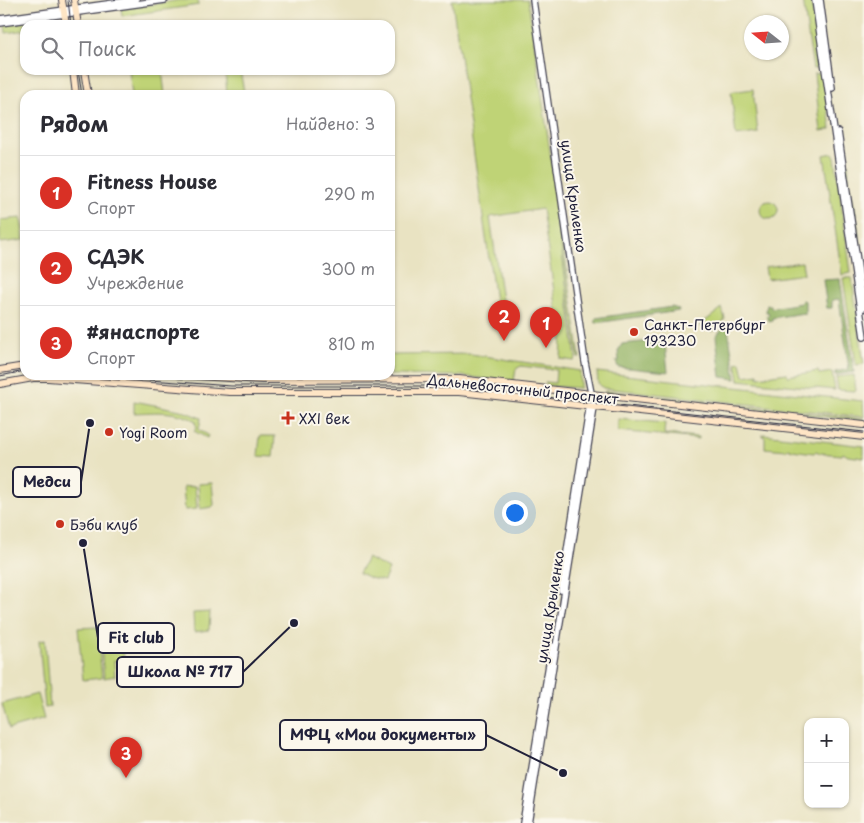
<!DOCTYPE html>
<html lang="ru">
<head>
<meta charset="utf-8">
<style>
  body { margin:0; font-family:"Playpen Sans",sans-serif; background:#f2f2f3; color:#2b2b33 }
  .controls { position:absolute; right:15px; bottom:15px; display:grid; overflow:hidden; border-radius:10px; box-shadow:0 1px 4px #0004 }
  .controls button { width:45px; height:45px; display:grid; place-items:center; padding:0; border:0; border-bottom:1px solid #e1e1e2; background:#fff; color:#2b2b33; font:25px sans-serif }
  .compass { position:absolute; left:744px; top:15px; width:45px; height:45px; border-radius:50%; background:#fff; box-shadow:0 1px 4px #0004; rotate:287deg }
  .you { position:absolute; left:514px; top:512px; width:18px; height:18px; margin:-12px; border:4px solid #fff; border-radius:50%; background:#1a73e8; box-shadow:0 0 0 8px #1a73e833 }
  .badge { display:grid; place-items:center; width:32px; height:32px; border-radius:50%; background:#d93025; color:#fff; font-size:16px; font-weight:700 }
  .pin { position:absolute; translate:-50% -41px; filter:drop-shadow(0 1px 2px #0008) }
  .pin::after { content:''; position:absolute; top:26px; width:18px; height:15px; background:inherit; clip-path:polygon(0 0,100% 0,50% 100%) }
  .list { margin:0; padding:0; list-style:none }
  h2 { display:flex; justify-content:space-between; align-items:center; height:65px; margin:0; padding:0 20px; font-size:21px }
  h2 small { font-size:16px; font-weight:400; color:#7c7c81 }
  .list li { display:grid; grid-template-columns:32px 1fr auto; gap:15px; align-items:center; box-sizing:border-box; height:75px; padding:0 20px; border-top:1px solid #e1e1e2 }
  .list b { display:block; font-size:19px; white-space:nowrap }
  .list p { margin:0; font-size:16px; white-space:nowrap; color:#7c7c81 }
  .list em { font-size:16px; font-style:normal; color:#7c7c81 }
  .icon { flex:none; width:28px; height:28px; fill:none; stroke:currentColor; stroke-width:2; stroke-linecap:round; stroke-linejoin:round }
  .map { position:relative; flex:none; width:864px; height:823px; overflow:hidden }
  .search { position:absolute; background:#fff; box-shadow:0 1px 4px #0004; left:20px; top:20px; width:375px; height:55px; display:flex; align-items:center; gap:12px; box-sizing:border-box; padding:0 18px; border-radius:15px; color:#7c7c81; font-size:19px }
  .panel { position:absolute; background:#fff; box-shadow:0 1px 4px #0004; left:20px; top:90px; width:375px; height:290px; border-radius:15px }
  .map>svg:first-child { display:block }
  .green { fill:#bfd376; stroke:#707a58 }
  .forest { fill:#97b567; stroke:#5c6c51 }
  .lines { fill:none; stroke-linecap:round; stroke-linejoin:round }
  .tertiary-casing { stroke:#403f4f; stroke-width:8 }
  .secondary-casing { stroke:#403f4f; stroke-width:8 }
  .tertiary { stroke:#fff; stroke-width:5.5 }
  .secondary { stroke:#fee5c5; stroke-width:6 }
  .tram { stroke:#22223b; stroke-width:1 }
  .poi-dot { fill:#c8321e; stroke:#fbf7ec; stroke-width:2 }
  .labels { text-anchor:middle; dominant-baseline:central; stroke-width:4; stroke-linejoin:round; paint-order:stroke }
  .street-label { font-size:14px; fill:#22223b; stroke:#fbf7ec }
  .poi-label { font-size:14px; fill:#22223b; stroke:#fbf7ec; text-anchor:start }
  .leader { fill:none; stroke:#22223b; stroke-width:2 }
  .callout-dot { fill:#22223b; stroke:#fbf7ec; stroke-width:2 }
  .callout { fill:#fbf7ec; stroke:#22223b; stroke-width:2 }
  .callout-label { font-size:15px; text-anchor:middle; font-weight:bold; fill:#22223b }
</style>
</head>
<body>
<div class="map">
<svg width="864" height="823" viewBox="0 0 864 823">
  <rect width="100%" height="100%" fill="#fbf7ec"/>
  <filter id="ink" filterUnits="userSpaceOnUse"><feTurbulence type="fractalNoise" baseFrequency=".02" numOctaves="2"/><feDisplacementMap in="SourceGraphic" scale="10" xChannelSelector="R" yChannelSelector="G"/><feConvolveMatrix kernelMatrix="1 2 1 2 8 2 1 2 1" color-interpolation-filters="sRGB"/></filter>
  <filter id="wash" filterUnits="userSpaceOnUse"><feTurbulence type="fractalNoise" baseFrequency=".0096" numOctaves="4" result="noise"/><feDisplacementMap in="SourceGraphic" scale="20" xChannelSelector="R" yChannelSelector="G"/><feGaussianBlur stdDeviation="1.12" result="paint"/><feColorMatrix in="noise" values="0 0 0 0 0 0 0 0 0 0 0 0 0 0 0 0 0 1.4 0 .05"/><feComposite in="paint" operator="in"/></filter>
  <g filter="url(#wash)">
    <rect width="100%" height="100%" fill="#e9e3c2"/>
    <path class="green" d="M180 0H198L199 5 122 16 121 9Z
      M452 0H528L580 358H578L556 208 576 359 574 361 561 359 563 321 561 313 557 312 542 209 490 217 503 307 496 308Z
      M803 0H811L822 67 813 69Z
      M51 18 52 25H25V30L6 33 5 25Z
      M129 70H162L165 95H132Z
      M225 70H240L244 92 243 95H227Z
      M823 73 831 129 821 131 814 74Z
      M753 89 758 133 736 136 731 92Z
      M833 153 835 157 851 273 842 275 824 155Z
      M845 163H848L849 182 856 214 864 272H861Z
      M760 210a9 9 0 1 1 18 0a9 9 0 1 1-18 0Z
      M21 218 24 240 0 243V220Z
      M802 262 804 274 767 279 765 267Z
      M843 278H852L864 364 856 365Z
      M722 308 725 319 715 330 711 331 710 328H702L701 325 699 326Z
      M471 354 580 371V388L548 386 545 382 555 383 556 370 521 366 516 369 514 381 512 382 462 376 390 375V355Z
      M741 362 744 376 758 374V377L787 373 788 376 818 371 819 374 832 372 835 390 739 380 736 363Z
      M597 372 863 401 864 417 603 388 598 383Z
      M854 375 856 391 838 390 836 377Z
      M605 391 864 419V421L605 393Z
      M134 401 180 410 201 418 199 430 208 435 207 438 194 431 197 426 195 424 196 421C174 410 158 412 134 413Z
      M618 419 665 423 664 434 699 437V439L618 431Z
      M763 434 864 446V458L848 456 843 453 842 455 820 453 816 451 814 453 792 450 788 448 786 450 765 448V437L763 436Z
      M260 436H275L273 457 258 456Z
      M212 483 214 505 212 507 200 509 198 484Z
      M195 486 197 509 185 510 183 487Z
      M367 558 389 569 384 581 370 578 359 573Z
      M210 612 209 630 194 632 193 613Z
      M120 624 124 659 114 661 115 676 104 678 99 626Z
      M97 627 102 678 83 680 78 628Z
      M45 640 50 707 45 708 39 641Z
      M37 694 44 719 9 729 2 704Z"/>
    <path class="forest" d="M840 279 854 372 835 375V372L849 369 839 299 832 300V308H827L823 280Z
      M802 300 805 301V315L804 313 772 318V320L769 321 766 316 769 315 768 312H766L767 305H771V308L801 303Z
      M672 307 678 309 679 311 596 323 595 321 596 318Z
      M727 323 736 379 721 377 716 336Z
      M662 340 665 343 668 372 618 367 616 361H619L618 351 622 344Z"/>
  </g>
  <g filter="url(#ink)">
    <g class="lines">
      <g class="tertiary-casing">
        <path id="tertiary" d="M815 0 864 337
          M820 0 832 88
          M0 19 136 0
          M0 23 165 0
          M838 132 864 308
          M561 590 590 404
          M523 823 552 646
          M528 823 594 408 585 362 533 0"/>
      </g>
      <g class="secondary-casing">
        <path id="secondary" d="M62 0 66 25
          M74 0 78 25
          M73 70 76 95
          M84 70 88 95
          M0 370 25 366
          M180 375 262 380 459 379 864 425
          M122 383 125 375
          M0 384 33 378H48L230 392H459L864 437"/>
      </g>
      <use href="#tertiary" class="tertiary"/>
      <use href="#secondary" class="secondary"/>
      <path class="tram" d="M68 0 71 25
        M78 70 82 95
        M82 375 231 386H446L864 432
        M0 376 25 371"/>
    </g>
  </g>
  <g class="poi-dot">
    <circle cx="634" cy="332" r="5"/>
    <path d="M285.5 410.5h5v5h5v5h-5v5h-5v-5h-5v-5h5z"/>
    <circle cx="109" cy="432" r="5"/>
    <circle cx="60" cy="524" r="5"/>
  </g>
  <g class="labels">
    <g class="street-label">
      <text transform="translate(574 196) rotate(82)">улица Крыленко</text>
      <text transform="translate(523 389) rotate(6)">Дальневосточный проспект</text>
      <text transform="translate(550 607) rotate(-81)">улица Крыленко</text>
    </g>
    <g class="poi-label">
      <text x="644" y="324">Санкт-Петербург<tspan x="644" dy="16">193230</tspan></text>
      <text x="299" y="418">XXI век</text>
      <text x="119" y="432">Yogi Room</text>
      <text x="70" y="524">Бэби клуб</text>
    </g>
  </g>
  <path class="leader" d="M90 423L81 482M83 543L98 638M294 623L243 672M563 773L486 735"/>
  <g class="callout-dot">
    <circle cx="90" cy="423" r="5"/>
    <circle cx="83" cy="543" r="5"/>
    <circle cx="294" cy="623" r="5"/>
    <circle cx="563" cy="773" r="5"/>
  </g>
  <g class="callout">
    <rect x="13" y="467" width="68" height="30" rx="5"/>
    <rect x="98" y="623" width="76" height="30" rx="5"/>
    <rect x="117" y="657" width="126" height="30" rx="5"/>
    <rect x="280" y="720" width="206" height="30" rx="5"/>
  </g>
  <g class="callout-label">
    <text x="47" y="487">Медси</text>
    <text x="136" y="643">Fit club</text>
    <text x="180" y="677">Школа № 717</text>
    <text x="383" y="740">МФЦ «Мои документы»</text>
  </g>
</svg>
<div class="controls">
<button>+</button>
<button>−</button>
</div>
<svg class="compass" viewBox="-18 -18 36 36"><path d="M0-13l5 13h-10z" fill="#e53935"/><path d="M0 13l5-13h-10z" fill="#7c7c81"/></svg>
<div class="you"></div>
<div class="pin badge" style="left:546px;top:348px">1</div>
<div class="pin badge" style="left:504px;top:341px">2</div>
<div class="pin badge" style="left:126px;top:778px">3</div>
<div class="search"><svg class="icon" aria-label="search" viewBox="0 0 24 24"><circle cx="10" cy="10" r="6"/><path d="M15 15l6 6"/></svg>Поиск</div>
<section class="panel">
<h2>Рядом<small>Найдено: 3</small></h2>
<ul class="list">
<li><span class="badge">1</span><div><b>Fitness House</b><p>Спорт</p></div><em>290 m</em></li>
<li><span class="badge">2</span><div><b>СДЭК</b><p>Учреждение</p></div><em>300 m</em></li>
<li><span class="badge">3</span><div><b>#янаспорте</b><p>Спорт</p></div><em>810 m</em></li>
</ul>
</section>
</div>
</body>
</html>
